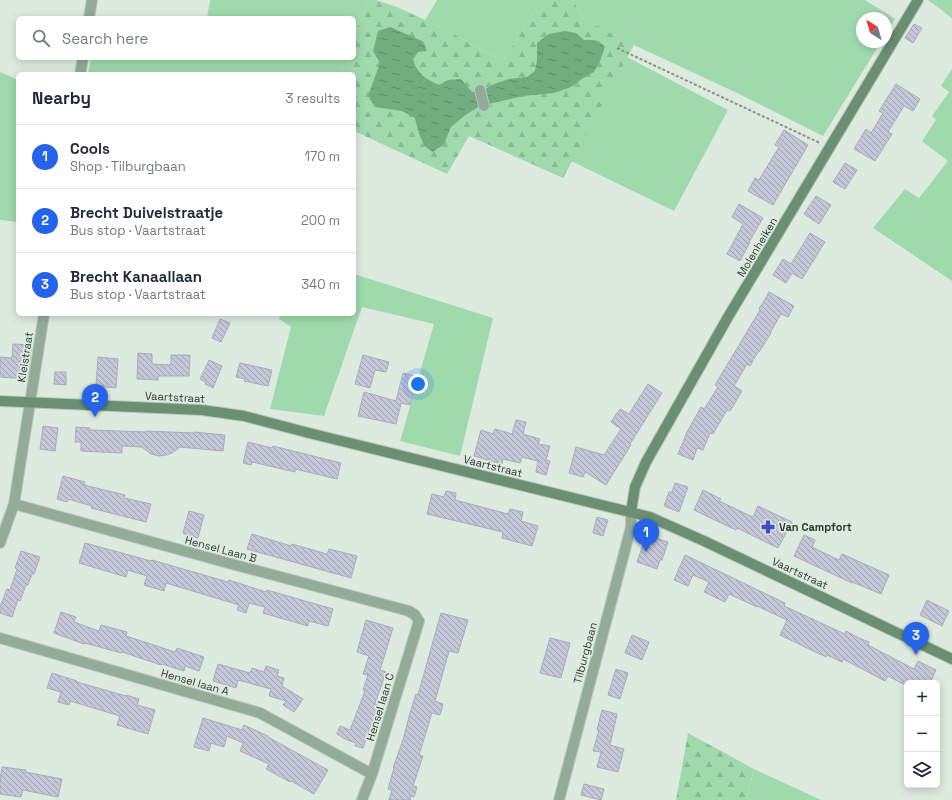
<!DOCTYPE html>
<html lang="en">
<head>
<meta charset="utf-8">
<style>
  body { margin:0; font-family:"Space Grotesk",sans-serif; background:#f6f6f7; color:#1f2937 }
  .controls { position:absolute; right:12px; bottom:12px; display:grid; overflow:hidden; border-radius:6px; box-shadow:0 2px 10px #0003 }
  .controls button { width:36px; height:36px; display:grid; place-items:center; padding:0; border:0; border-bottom:1px solid #e0e1e3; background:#fff; color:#1f2937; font:20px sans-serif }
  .compass { position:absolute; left:856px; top:12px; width:36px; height:36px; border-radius:50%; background:#fff; box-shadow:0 2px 10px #0003; rotate:323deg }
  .you { position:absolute; left:418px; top:384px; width:14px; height:14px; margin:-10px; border:3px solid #fff; border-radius:50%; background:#1a73e8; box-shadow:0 0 0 6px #1a73e833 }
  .badge { display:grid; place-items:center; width:26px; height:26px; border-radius:50%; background:#2563eb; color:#fff; font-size:13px; font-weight:700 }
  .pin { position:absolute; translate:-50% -33px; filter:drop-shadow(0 1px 2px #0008) }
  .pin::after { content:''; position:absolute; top:21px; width:14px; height:12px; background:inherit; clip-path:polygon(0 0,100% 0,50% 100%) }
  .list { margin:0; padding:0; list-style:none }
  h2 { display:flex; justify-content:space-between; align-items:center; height:52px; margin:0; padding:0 16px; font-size:17px }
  h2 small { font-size:13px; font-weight:400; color:#747a83 }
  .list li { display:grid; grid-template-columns:26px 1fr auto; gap:12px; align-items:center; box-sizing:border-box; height:64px; padding:0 16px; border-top:1px solid #e0e1e3 }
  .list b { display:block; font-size:15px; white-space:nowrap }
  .list p { margin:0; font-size:13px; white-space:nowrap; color:#747a83 }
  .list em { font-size:13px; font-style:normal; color:#747a83 }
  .icon { flex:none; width:22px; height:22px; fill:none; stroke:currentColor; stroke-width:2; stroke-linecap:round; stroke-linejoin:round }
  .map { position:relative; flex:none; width:952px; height:800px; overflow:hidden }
  .search { position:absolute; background:#fff; box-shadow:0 2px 10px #0003; left:16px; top:16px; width:340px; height:44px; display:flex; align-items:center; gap:10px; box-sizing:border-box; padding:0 14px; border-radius:6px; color:#747a83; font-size:15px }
  .panel { position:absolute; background:#fff; box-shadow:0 2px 10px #0003; left:16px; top:72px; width:340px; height:244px; border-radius:6px }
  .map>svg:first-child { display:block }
  .green { fill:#9fdaad }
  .forest { fill:url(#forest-firs) }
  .water { fill:url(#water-ripples) }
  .building { fill:url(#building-back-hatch); stroke:#a7abba }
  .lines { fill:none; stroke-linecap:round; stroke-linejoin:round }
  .street-casing { stroke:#bac7bc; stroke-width:12 }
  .secondary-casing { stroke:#bac7bc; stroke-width:12 }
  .path { stroke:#89948b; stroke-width:2; stroke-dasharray:3 2; stroke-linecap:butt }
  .street { stroke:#93ac98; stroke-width:10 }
  .secondary { stroke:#6a8f72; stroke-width:10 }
  .labels { text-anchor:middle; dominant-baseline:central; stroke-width:3.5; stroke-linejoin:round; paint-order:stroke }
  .street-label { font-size:11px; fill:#303631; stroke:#ddebdf }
  .poi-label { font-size:11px; font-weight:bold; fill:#303631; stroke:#ddebdf; text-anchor:start }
</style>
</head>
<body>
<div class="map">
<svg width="952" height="800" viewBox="0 0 952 800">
  <defs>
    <pattern id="forest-firs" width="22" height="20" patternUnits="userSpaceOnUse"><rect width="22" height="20" fill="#9fdaad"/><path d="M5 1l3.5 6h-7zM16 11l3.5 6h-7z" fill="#89bc95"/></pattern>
    <pattern id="water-ripples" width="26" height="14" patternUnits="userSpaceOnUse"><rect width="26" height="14" fill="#72ad80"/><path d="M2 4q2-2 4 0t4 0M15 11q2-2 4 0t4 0" fill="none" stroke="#5e8e69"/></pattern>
    <pattern id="building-back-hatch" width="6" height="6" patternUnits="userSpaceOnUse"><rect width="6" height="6" fill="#c3c7d7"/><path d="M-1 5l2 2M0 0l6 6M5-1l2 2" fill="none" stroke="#9fa2af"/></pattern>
  </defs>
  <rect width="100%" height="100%" fill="#ddebdf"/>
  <path class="green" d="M210 0H369L354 37V18H207Z
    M437 0H543L532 15 504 60 487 53 447 30 425 20Z
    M573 0H865L895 19 886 33V18H862V42H881L823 136 737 93 634 45 583 18Z
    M928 0H952V18Z
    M627 57 728 110 674 211 571 161Z
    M91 58H345L339 74H88Z
    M952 69V281L873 228 905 189 919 198 948 161 922 141 936 120 932 116 949 92 941 86Z
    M0 72 18 80V222L0 220Z
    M354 274 493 318 460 456 400 441 434 324 362 307 324 416 270 409 291 327 279 319 281 314H354Z
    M754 769 821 800H746Z"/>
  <path class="forest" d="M369 0H376L397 7 447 30 487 53 504 60 532 15 543 0H573L583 18 634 45 563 178 469 136 447 174 354 131V74H339L345 58H354V37Z
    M688 733 754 769 746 800H676Z"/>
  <path class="water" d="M390 27 422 41 427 51 418 52 413 59C416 73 427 80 439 85L448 80 461 79 472 92 484 90 494 84 509 79 527 77 535 71 537 60V43L549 34 565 31 576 33 584 40C593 40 598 39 605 47L600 61 594 72 583 78 571 87 554 93 523 96 480 106 464 116 451 127 444 144 433 152C421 146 418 130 415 118L402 111 375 107 368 96 380 63 373 51 378 31Z"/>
  <path class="building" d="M914 24 922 28 913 43 905 38Z
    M896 84 920 99 913 111 904 106 888 132 892 134 875 161 854 149 866 129 871 133 883 113 879 111Z
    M784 130 808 145 773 205 748 191 755 178 759 180 779 147 775 145Z
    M845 163 857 170 845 189 833 182Z
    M816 196 831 205 819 224 804 214Z
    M739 204 763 218 749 242H750L740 261 727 254 743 224 732 217Z
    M810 233 825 242 802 279 792 273 786 283 773 275 783 259 791 264Z
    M769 292 794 306 788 317 781 314 770 333H771L759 352H758L750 366 747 364 734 386 742 391 730 411 727 410 713 434 710 433 703 450 697 448 693 460 678 454 687 432 701 407 704 409 718 387 715 385 760 310 759 309Z
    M220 319 230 323 221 342 212 338Z
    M13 344 32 345 27 379 0 377V357L12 358Z
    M138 353 152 354V364L171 365V355H190L189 376H158V380L137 379Z
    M363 355 389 362 386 372 375 370 370 388 355 384Z
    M98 357 118 359 116 388 96 386Z
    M209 360 222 366 213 388 205 384 206 382 200 379Z
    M240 363 272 370 268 386 244 381 245 379 236 377Z
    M55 372H66V385L54 384Z
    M403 373 418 377 410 405 401 403 396 424 358 416 364 392 396 401Z
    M648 384 662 393 630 444 631 445 606 485 585 472 583 477 569 473 576 447 604 455 621 429 611 422 620 409 629 414Z
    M516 420 526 422 523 434 540 439 538 444 550 446 546 460 550 461 546 475 536 472 538 461 522 457 520 463 503 459 502 464 474 456 481 430 493 434 495 429 512 434Z
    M43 426 58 428 55 451 40 449Z
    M76 427 90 428V430L146 432V431L194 433V432L225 435 223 451 180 447 172 453 166 455 159 456 151 454 142 447 122 446V453L81 451V442H75Z
    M248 442 272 448 273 446 341 463 337 479 295 469V472L252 462 251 465 243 463Z
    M63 476 85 482 84 485 125 495 124 498 151 504 146 522 91 508 92 506 68 499 67 502 57 499Z
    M675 483 688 487 679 512 664 506 669 492H672Z
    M703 490 721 499 719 501 753 517 758 506 792 522 778 548 737 528 736 530 694 510Z
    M446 491 456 493 455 500 508 514 510 509 523 512 521 521 538 526 532 546 502 538 503 532 427 514 432 494 444 497Z
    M189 511 204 515 198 538 184 534 183 533Z
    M597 517 608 520 603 536 593 533Z
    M252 534 291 546 292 544 327 554 329 549 357 556 351 578 247 549Z
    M804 535 815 540 812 547 839 560 842 554 889 575 881 594 852 582V583L794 556Z
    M650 536 668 542 662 560H660L657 569 637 562 644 542 647 543Z
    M85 543 111 550 151 561 152 560 228 582 229 580 266 592 267 590 333 609 328 626 309 621 308 626 263 613 265 607 249 603 246 613 237 610 239 605 166 583 164 591 144 585 147 576 128 570 126 577 79 563Z
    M21 551 40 557 34 574H32L28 585H26L20 601 18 600 12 617 0 613V607L7 589 10 590 17 569 15 568Z
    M685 555 785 603 784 606 845 634 846 631 859 638 869 642 868 645 914 669 918 661 936 670 930 683H907V686L888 676 885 681 843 659 842 662 827 655 826 657 780 635 787 620 757 606V607L729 594 725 602 704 592 709 582 693 575 688 586 674 580Z
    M927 600 949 611 942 626 920 615Z
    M61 612 76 617 74 622 99 631 101 625 127 632 126 636 175 652 177 648 204 657 199 671 185 666 184 671 162 664 161 665 122 652 121 653 85 643 84 644 54 633Z
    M441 613 468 620 458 653 449 651 435 701 443 704 440 715 432 713 419 755 423 756 413 786 417 787 414 797 411 796 410 800H389L392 790 388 789 394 768H393L403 740 410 713 416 694 418 695Z
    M366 620 393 628 380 670 386 672 375 704 379 706 372 727H370L363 748 355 746 356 743 347 740 337 734 340 726 350 730 365 691 363 690 368 675 363 674 369 656 357 652Z
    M632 635 649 642 642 660 625 653Z
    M550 638 570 643 561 678 540 673Z
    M218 664 250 673 252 668 264 672 266 666 279 670 277 676 284 678 282 686 303 699 294 712 283 705 286 701 269 696 271 689 238 680 236 688 213 681Z
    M616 669 628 673 620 699 608 695Z
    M52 673 77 681V682L126 696V695L139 699 137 705 155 710 148 734 117 725 120 716 70 701 69 705 58 702 61 692 47 688Z
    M602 710 617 714 610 745 624 749 618 772 597 767 601 752 593 751 599 730H597Z
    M203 718 242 730 244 725 268 736V737L328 770 314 794 291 781 290 782 266 769 269 764 240 751 243 743 227 736 224 747 211 743 209 751 194 747Z
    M2 767 26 770 25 772 62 779 58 797 23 790 21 797 0 794V780Z
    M584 784 604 789 601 800 581 795Z"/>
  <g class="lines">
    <g class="street-casing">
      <path id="street" d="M89 18 92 0
        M80 74 83 58
        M480 90 484 106
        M14 504 228 563 409 611 415 615 419 621 372 774 362 800
        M0 543 14 504 44 314
        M0 638 260 713 372 774
        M559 800 631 527V512"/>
    </g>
    <g class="secondary-casing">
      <path id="secondary" d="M0 401 202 410 244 416 309 433 650 517 704 541 952 659
        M631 512 635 487 646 462 728 317 918 0"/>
    </g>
    <path class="path" d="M617 48 820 143"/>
    <use href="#street" class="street"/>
    <use href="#secondary" class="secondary"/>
  </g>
  <defs>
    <g id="pharmacy-bare" transform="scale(1.08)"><path d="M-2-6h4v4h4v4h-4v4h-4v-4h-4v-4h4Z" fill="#434dc2" stroke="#ddebdf" stroke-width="2.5" paint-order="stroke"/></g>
  </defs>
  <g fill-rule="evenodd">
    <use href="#pharmacy-bare" x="768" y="527"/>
  </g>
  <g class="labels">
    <g class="street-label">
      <text transform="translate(757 247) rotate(-59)">Molenheiken</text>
      <text transform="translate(25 357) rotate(-81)">Kleistraat</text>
      <text transform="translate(175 397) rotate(3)">Vaartstraat</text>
      <text transform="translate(493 466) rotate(14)">Vaartstraat</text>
      <text transform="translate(221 549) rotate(15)">Hensel Laan B</text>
      <text transform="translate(800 573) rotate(25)">Vaartstraat</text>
      <text transform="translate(585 653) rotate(-75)">Tilburgbaan</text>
      <text transform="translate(195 682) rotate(16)">Hensel laan A</text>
      <text transform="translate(380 707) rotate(-73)">Hensel laan C</text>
    </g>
    <g class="poi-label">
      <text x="779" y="527">Van Campfort</text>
    </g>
  </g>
</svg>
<div class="controls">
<button>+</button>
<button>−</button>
<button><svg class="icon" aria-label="layers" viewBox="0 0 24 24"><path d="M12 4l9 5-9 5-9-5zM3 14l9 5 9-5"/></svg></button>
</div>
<svg class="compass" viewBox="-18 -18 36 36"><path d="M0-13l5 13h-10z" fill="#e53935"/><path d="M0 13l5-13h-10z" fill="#747a83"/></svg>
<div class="you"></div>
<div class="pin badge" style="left:646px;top:552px">1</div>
<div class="pin badge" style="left:95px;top:417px">2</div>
<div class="pin badge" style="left:916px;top:655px">3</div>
<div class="search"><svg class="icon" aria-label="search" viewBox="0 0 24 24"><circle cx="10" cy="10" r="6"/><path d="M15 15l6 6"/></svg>Search here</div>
<section class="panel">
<h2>Nearby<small>3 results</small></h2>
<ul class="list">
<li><span class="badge">1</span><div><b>Cools</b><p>Shop · Tilburgbaan</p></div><em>170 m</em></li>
<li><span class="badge">2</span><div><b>Brecht Duivelstraatje</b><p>Bus stop · Vaartstraat</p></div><em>200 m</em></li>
<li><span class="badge">3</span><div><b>Brecht Kanaallaan</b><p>Bus stop · Vaartstraat</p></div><em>340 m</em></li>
</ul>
</section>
</div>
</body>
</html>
